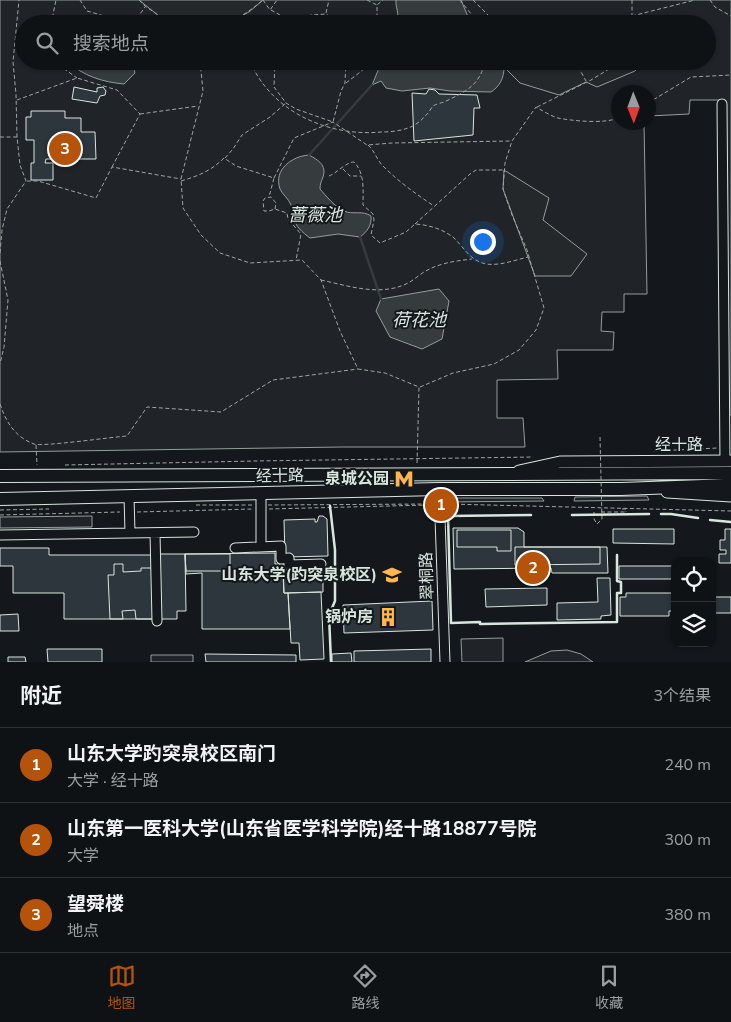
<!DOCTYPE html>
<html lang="zh">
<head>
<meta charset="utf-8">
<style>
  body { margin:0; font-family:"Nunito Sans","Noto Sans SC",sans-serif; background:#1d2022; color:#f1f3f6 }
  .controls { position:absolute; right:15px; bottom:15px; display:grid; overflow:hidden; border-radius:10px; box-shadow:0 1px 4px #0004 }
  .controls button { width:45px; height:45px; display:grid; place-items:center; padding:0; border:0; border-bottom:1px solid #2f3234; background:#0f1215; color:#f1f3f6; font:25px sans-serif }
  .compass { position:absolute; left:611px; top:85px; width:45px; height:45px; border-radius:50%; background:#0f1215; box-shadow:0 1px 4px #0004; rotate:179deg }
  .you { position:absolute; left:482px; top:241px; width:18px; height:18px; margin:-12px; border:4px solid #fff; border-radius:50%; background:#1a73e8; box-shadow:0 0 0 8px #1a73e833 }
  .badge { display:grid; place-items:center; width:32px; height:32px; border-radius:50%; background:#b45309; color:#fff; font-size:16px; font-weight:700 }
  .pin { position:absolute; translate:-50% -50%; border:2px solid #fff; box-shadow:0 1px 5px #0006 }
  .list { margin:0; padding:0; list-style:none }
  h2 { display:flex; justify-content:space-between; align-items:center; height:65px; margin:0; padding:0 20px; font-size:21px }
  h2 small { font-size:16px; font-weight:400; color:#9b9ea0 }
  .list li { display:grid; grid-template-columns:32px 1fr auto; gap:15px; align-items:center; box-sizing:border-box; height:75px; padding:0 20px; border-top:1px solid #2f3234 }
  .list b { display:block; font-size:19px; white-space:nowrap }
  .list p { margin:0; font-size:16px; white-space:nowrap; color:#9b9ea0 }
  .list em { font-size:16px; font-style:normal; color:#9b9ea0 }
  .icon { flex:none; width:28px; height:28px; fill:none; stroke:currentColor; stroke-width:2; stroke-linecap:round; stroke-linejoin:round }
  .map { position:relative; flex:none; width:731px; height:662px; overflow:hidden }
  .search { position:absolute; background:#0f1215; box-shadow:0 1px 4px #0004; left:15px; right:15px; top:15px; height:55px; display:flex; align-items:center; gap:12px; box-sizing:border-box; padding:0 18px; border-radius:28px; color:#9b9ea0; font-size:19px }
  .sheet { height:290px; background:#0f1215 }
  nav { display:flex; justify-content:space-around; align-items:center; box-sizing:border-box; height:70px; border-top:1px solid #2f3234; background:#0f1215; font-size:14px; color:#9b9ea0 }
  nav a { display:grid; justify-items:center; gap:2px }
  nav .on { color:#b45309 }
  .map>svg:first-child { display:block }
  .green { fill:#202428; stroke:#939e99; fill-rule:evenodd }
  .parking { fill:#24282b; stroke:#939e99 }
  .water { fill:#363b3e; stroke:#939e99 }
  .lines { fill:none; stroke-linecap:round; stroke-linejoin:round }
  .stream { stroke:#363b3e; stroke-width:2.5 }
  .building { fill:#2c363c; stroke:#d8e6dc }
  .minor-casing { stroke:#d8e6dc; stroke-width:11 }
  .major-casing { stroke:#d8e6dc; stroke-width:13 }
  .highway-casing { stroke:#d8e6dc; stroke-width:14 }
  .path { stroke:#9da8a2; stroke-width:1; stroke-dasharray:4 2.5; stroke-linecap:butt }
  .minor { stroke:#14181c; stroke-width:9 }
  .major { stroke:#14181c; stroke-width:11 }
  .highway { stroke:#14181c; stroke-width:12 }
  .path-bridge { stroke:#9da8a2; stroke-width:1; stroke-dasharray:4 2.5; stroke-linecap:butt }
  .wall { stroke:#d8e6dc; stroke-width:2.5 }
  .labels { text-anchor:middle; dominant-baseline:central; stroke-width:4; stroke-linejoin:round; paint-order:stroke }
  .street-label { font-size:16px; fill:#d8e6dc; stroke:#14181c }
  .poi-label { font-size:16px; font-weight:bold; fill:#d8e6dc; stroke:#14181c; text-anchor:end }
  .water-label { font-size:18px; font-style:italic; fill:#d8e6dc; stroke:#14181c }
</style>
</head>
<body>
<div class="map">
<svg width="731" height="662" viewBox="0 0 731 662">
  <rect width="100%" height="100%" fill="#14181c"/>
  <path class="green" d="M0 0H731V415H729L725 100H690L689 114 649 116 648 92H618V122L644 123 647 294H624V312H602L601 331 614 332 613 350H557L558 379 497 380V418H523L525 447H343L0 452ZM24 24H707V61H24Z
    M647 496 649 500 574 501 575 497Z
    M443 498H542L544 501 443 502Z
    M92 516V527L0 528V517Z
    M503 638V662H462L461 639Z
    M567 650 581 654 593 662H525L551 651Z
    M151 655H193V662H151Z"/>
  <path class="parking" d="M139 0H263L249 12 232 21 219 24H179L159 16Z
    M558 18 569 24H475L476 20Z
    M495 61H645L635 71 597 87 586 82 559 95 520 83 504 67Z
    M504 170 549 198 543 220 587 254 571 276H535L503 189Z"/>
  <path class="water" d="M396 0H461L471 24H397C400 13 395 7 396 0Z
    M68 61H132L135 73 124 84C103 82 82 76 68 61Z
    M382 61H495L504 67C504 78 500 86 491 92L450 91 430 88 402 91 386 88 381 81 372 85Z
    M309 155C318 160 327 165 323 177 321 182 320 184 320 189 326 196 335 207 344 211 352 215 363 210 371 216 372 225 367 232 360 237L338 234 310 238C302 232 296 227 293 217 293 213 293 208 291 205 289 199 282 194 280 189 273 169 293 156 309 155Z
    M439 289 449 301 442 339 422 349 390 337 376 311 381 299Z"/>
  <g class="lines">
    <path class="stream" d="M309 155 372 85
      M360 237 381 299"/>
  </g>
  <path class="building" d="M74 87 97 92V88L103 87 106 91 105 95 100 96 97 103 72 99Z
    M429 89 435 90 439 94 477 95 480 108H474L473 135 414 141 412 93 426 94Z
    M31 111H65V118H81V132H95L96 159H46L45 163H53V180H31V163H34V140H26V117H31Z
    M319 516H323L327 519 328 556 285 557 284 520 315 519V522H317Z
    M453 528H518L524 532V547H607L608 573H552L551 568 454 569Z
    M613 529H674V544L613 543Z
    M725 529H731V563H719V554H726V550H720V540H725Z
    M457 530H511V551H497V547H457Z
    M515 547H600V564L515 565Z
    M0 548H49V555H154V619H64V593H13V566H0Z
    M275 553V564H283L284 593H288L290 629H202V573L186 574 185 554Z
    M158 554H185L186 611H177V619H158Z
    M185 554H230V571H186Z
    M114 564H123V572L141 571V568H153L154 619H136L135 610 122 611 123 619H110L108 575H114Z
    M619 566H675V579H619Z
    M323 572V592L284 593 283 574Z
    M597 578H610L611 615 601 616V619L557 620V603L598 602Z
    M547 588V605L486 607 485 589Z
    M321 592 324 659 300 660 299 643H291L288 593Z
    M626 593H675V611H669V616H620V597H626Z
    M712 597H731V613H712Z
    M432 601 433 630 344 633 343 605Z
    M18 614 19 631H0V615Z
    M47 649H102V662H48Z
    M431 649V662H354V651Z
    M351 653 352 662H332V654Z
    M205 654 296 655V662H206Z
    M8 657H25L26 662H8Z"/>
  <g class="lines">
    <g class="minor-casing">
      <path id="minor" d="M722 104 725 461
        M439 489 445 662
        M261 493V547
        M129 496 130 533
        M155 533 157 621
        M0 535 194 532
        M235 548 281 546V559L289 558V565L321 564"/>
    </g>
    <g class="major-casing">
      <path id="major" d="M519 471 560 462 731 461
        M667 492 731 496"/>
    </g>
    <g class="highway-casing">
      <path id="highway" d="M0 476 731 473
        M0 499 439 489H621L731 485"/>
    </g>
    <path class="path" d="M80 0 87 11 111 18 116 24
      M139 0 145 6 171 24
      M263 0 270 10 277 0
      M367 0 377 5
      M460 0 479 24
      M473 0 497 24
      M632 0V24
      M710 0 715 7 731 16
      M271 10 280 15V24
      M326 13 329 0
      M632 16 695 0
      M242 17V24
      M51 24 56 0
      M133 24 145 7
      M219 24C237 20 249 12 263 0
      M290 24 311 15 326 14 341 24
      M377 24V5L383 0
      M53 61 77 78
      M200 61 203 91 181 179 183 208 201 235 220 253 250 263 302 260 321 280 340 331 358 369 385 373 419 387 417 464
      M275 61 274 87 286 103 296 109 333 122 341 91 345 83 346 61
      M575 61 586 81
      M346 83 368 66 369 61
      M17 100 77 78 117 90 140 114 112 167
      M648 103 691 77 731 75
      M537 107 591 80 609 69 616 61
      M140 114 198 106
      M0 137H17
      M368 145C375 151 377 161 384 167 399 182 416 194 434 206
      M225 158 233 149 242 135 270 117 286 103
      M343 169 350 176H361
      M329 176C337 173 346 162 354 162 365 173 363 190 363 205L373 214 374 220 371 235 380 243 406 232 415 224C429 225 443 229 454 238 464 248 471 261 486 264 500 266 515 260 528 257
      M274 178 294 138 333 122 367 145 392 143 511 141
      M27 181H38L96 198 112 167 181 179
      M181 181C198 176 211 171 224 158L236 166 274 178 269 197
      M275 209 276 203 271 197 265 198 263 201 264 211H269L275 209 287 213 288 219 301 234 296 260
      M415 224 470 174 476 170H504
      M0 253 2 230 7 209 26 181 20 165 17 137 16 94 13 62 19 0
      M0 261 8 300 4 347 0 364
      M321 280C349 286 381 297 408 283 414 280 419 275 424 272 439 263 455 261 472 259
      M420 387 453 373 494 364 519 350 536 330 544 308 527 250 512 215 503 189 505 163 512 141 536 107C543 111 551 116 558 118 573 121 605 124 618 118
      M0 404C6 422 15 437 34 444 42 447 112 437 127 436L147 407 221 412 273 380 358 369
      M36 445 37 465
      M654 451 718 448
      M65 465 255 461 533 457
      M448 504 731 511
      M196 505H252
      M268 505 432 504
      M269 509 430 505
      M622 509H626V512
      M0 510 49 509
      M137 512 253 509
      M594 512V519L597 524 602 519
      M601 512H626
      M0 515 120 512"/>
    <use href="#minor" class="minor"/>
    <use href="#major" class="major"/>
    <use href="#highway" class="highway"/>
    <path class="path-bridge" d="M250 61C271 112 329 137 381 132 390 132 400 131 408 128 415 126 422 120 426 115 429 113 431 108 433 106 436 104 441 103 444 102 465 92 480 86 485 61
      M600 437 602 519"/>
    <path class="wall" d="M330 506 335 550V601L329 615 331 662
      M661 514H671L698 518
      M531 515 448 516 451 623 480 622V624L617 622V593H621V582L617 581V555
      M572 515 649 514
      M710 520 731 522"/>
  </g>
  <defs>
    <g id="metro-bare" transform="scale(1.5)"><path d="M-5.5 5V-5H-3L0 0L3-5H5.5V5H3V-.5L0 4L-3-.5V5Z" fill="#ffb74d" stroke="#14181c" stroke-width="2.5" paint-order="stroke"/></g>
    <g id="university-bare" transform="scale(1.5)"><path d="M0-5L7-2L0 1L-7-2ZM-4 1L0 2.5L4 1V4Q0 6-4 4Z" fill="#ffb74d" stroke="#14181c" stroke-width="2.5" paint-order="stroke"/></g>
    <g id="building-bare" transform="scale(1.5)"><path d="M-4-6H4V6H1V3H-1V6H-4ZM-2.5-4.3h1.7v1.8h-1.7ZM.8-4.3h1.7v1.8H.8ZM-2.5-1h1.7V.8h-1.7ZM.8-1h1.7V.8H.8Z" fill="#ffb74d" stroke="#14181c" stroke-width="2.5" paint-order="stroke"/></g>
  </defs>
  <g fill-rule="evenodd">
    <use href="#metro-bare" x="404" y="479"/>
    <use href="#university-bare" x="392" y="575"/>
    <use href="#building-bare" x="388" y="617"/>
  </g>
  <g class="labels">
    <g class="street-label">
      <text x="679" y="445">经十路</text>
      <text transform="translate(280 476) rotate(-1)">经十路</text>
      <text transform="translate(427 576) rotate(-92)">翠桐路</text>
    </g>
    <g class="poi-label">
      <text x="389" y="479">泉城公园</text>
      <text x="377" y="575">山东大学(趵突泉校区)</text>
      <text x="373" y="617">锅炉房</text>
    </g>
    <g class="water-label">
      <text x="315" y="215">蔷薇池</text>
      <text x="419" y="320">荷花池</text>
    </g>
  </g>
</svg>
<div class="controls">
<button><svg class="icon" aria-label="locate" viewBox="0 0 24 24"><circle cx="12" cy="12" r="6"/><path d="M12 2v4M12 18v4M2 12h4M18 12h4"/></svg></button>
<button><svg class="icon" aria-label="layers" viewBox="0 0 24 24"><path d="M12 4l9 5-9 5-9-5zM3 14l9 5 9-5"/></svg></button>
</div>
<svg class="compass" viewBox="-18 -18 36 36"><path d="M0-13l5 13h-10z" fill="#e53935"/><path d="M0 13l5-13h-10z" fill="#9b9ea0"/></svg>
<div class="you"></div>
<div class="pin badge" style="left:441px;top:505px">1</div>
<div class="pin badge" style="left:533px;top:568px">2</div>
<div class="pin badge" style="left:65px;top:149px">3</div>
<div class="search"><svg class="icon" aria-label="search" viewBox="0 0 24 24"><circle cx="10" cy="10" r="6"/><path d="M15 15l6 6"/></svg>搜索地点</div>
</div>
<section class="sheet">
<h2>附近<small>3个结果</small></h2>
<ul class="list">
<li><span class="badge">1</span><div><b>山东大学趵突泉校区南门</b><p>大学 · 经十路</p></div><em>240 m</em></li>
<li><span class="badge">2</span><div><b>山东第一医科大学(山东省医学科学院)经十路18877号院</b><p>大学</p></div><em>300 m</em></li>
<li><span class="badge">3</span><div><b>望舜楼</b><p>地点</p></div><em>380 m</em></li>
</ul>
</section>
<nav>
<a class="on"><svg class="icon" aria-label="map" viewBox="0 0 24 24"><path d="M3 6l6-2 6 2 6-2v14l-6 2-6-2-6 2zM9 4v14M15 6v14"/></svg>地图</a>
<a><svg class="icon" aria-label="directions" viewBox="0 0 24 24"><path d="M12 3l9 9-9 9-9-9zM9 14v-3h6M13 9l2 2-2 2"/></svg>路线</a>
<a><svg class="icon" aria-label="saved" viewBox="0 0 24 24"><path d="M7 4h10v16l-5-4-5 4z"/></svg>收藏</a>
</nav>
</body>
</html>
